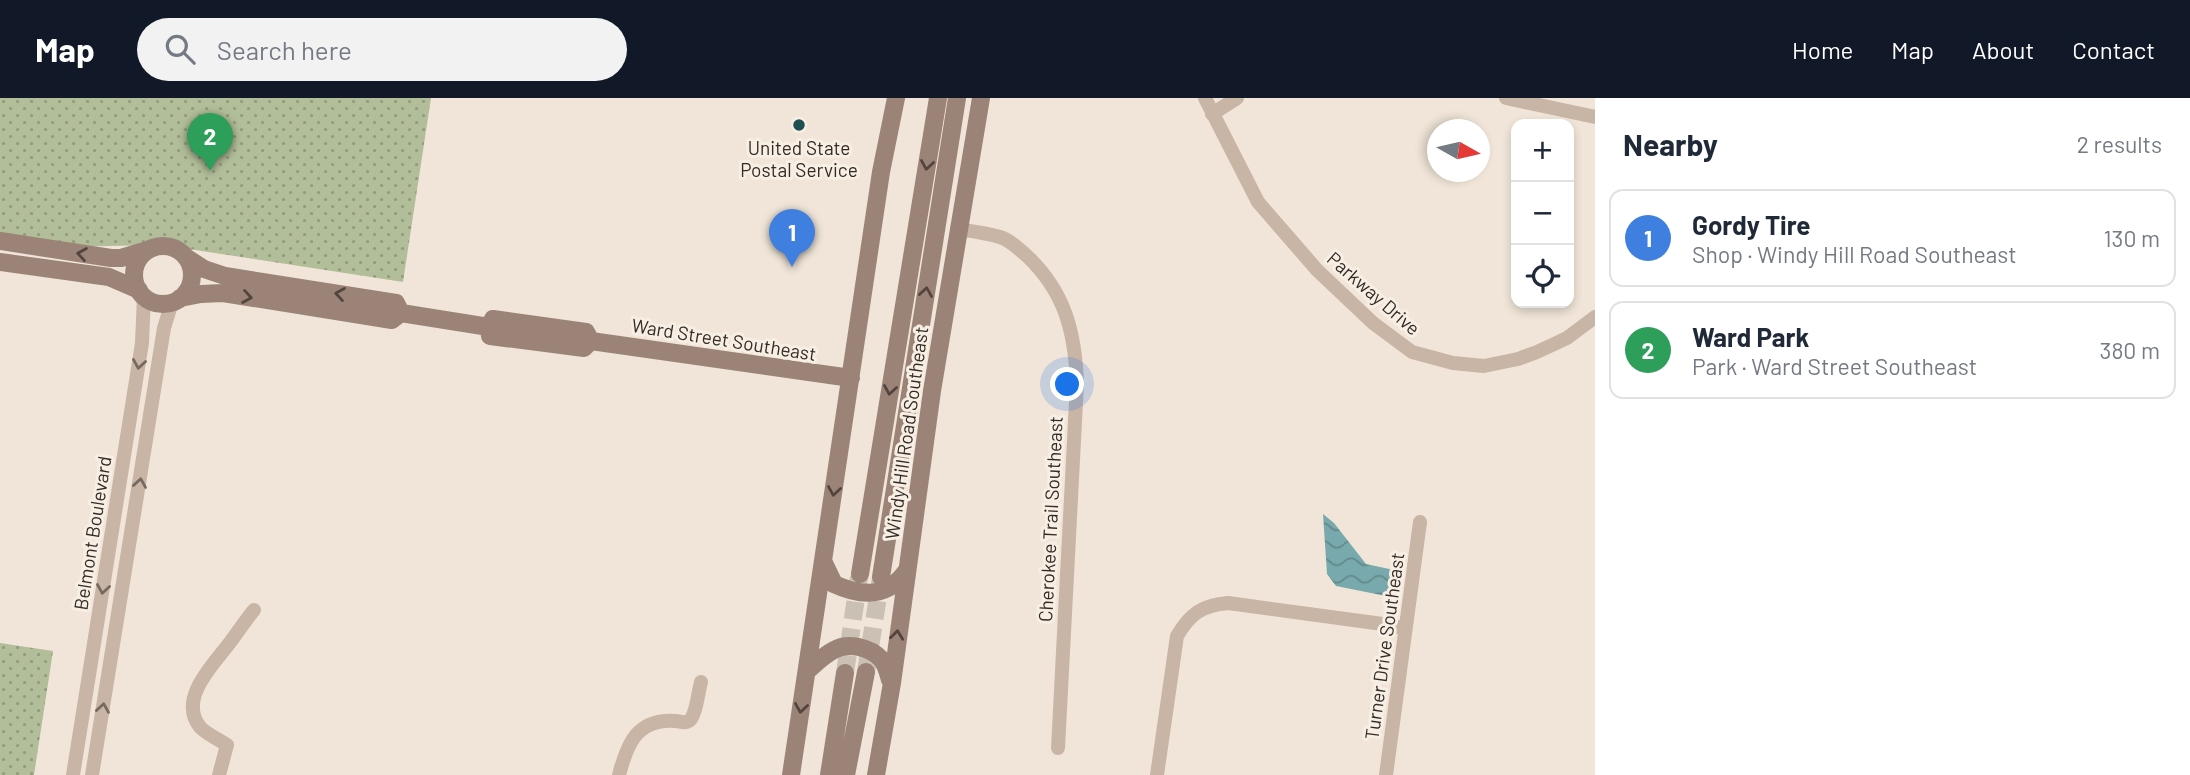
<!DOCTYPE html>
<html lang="en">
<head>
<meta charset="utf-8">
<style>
  body { margin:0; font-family:Barlow,sans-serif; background:#f2f2f3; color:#1f2937 }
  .controls { position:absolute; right:21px; top:21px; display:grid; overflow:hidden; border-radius:14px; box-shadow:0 4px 10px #0003 }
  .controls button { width:63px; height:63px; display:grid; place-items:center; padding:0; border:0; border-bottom:2px solid #e0e1e3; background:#fff; color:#1f2937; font:35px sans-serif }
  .compass { position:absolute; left:1427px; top:21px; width:63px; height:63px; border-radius:50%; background:#fff; box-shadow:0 4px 10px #0003; rotate:98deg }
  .you { position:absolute; left:1068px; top:287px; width:24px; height:24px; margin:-18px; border:5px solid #fff; border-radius:50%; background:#1a73e8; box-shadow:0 0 0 10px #1a73e833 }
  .badge { display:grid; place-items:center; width:46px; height:46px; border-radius:50%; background:#111827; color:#fff; font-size:23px; font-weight:700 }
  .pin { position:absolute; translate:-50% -58px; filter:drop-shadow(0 2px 4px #0008) }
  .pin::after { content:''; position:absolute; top:37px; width:24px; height:21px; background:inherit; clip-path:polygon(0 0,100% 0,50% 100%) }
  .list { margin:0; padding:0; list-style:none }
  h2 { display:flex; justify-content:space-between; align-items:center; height:91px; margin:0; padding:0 28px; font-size:30px }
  h2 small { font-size:23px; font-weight:400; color:#747a83 }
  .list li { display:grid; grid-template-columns:46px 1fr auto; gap:21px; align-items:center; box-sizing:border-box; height:98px; margin:0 14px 14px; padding:0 14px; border:2px solid #e0e1e3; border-radius:14px }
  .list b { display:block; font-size:26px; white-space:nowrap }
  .list p { margin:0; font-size:23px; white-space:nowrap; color:#747a83 }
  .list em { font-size:23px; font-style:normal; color:#747a83 }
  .icon { flex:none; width:38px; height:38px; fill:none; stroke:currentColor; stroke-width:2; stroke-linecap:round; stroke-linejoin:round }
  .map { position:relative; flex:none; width:1595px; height:677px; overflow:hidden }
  header { display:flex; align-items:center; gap:42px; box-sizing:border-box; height:98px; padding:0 35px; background:#111827; color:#fff }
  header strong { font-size:33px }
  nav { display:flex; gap:38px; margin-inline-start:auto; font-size:24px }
  .search { width:490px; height:63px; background:#f2f2f3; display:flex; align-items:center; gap:18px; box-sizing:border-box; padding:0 24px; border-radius:38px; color:#747a83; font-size:26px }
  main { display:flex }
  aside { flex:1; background:#fff }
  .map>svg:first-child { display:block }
  .park { fill:url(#park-dots) }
  .water { fill:url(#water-waves) }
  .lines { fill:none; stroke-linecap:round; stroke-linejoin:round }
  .secondary-tunnel { stroke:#cac0b4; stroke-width:18; stroke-dasharray:18 9; stroke-linecap:butt }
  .street { stroke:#c8b5a5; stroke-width:14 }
  .secondary { stroke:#9b8477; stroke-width:18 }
  .oneway { stroke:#53453e }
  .oneway2 { stroke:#77695f }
  .poi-dot { fill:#1d4f53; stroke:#f8efe4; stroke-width:2.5 }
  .labels { text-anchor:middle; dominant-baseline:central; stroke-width:6; stroke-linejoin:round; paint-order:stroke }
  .poi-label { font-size:19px; fill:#342a26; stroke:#f8efe4 }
  .street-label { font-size:19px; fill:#342a26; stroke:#f8efe4 }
</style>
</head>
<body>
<header>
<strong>Map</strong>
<div class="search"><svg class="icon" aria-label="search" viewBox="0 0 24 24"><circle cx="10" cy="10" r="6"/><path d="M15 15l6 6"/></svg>Search here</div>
<nav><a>Home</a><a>Map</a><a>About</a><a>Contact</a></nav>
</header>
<main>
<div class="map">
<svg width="1595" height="677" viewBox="0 0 1595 677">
  <defs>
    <pattern id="park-dots" width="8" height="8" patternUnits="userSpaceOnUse" patternTransform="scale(1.75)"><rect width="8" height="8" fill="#b2be99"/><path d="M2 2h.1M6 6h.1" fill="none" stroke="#929b7d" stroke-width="1.8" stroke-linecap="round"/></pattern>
    <pattern id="water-waves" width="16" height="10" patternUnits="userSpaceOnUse" patternTransform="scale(1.75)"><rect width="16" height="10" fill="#78a9ac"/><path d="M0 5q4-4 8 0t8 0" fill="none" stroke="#638a8c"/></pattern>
  </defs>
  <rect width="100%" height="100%" fill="#f0e5d8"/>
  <path class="park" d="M0 0H431L403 184 163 147 0 150Z
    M0 545 53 553 34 677H0Z"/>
  <path class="water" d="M1323 416 1334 425 1366 466 1394 472 1391 499 1336 488 1327 476Z"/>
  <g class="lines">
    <path class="secondary-tunnel" d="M866 574 881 480
      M845 575 859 479"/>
    <path class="street" d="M1205 0 1258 104 1317 172 1373 225 1412 254 1453 265 1484 268 1518 261 1537 254 1567 240 1595 219
      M1506 0 1595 19
      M1212 16 1237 0
      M957 131C971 133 987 135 1000 139 1010 142 1019 151 1027 158 1065 194 1075 234 1077 285L1058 650
      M73 677 142 245 144 198
      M92 677 164 230 172 204
      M219 677 227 647C220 642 206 636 200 629 179 603 209 571 224 552 235 539 243 525 254 512
      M619 677C627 646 637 620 676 623 682 624 687 626 691 621 697 613 698 594 701 584
      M1157 677 1177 538C1190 516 1202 507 1228 505L1390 527 1405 531
      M1386 677 1420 424"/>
    <path class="secondary" d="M0 143 111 160H121L148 152
      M134 177a29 29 0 1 1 58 0a29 29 0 1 1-58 0Z
      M187 160 204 171 225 178 396 205 401 215
      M0 164 109 179 139 192
      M180 200 201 196 223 195 392 222 401 215 489 229
      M493 221 586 234 591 243 584 250 490 238 489 229Z
      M591 243 851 280
      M823 463 834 486C862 499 888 500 907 472
      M860 476 938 0
      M881 479 957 0
      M807 573C815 566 824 557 834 552 848 544 870 549 881 561 886 566 888 575 890 582
      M791 677 881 74 896 0
      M829 677 845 575
      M846 677 866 574
      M876 677 892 585 932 293 981 0"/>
  </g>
  <defs><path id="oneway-chevron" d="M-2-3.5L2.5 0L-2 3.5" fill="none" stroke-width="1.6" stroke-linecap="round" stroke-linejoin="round" transform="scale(1.75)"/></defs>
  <g class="oneway">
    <use href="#oneway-chevron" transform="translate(927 67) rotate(99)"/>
    <use href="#oneway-chevron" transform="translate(82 156) rotate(-171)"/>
    <use href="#oneway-chevron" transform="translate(926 194) rotate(-81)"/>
    <use href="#oneway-chevron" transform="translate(340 196) rotate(-171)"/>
    <use href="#oneway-chevron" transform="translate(247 199) rotate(9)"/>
    <use href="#oneway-chevron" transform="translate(890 292) rotate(99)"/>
    <use href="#oneway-chevron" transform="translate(834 393) rotate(99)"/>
    <use href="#oneway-chevron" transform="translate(897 537) rotate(-83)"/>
    <use href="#oneway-chevron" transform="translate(801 610) rotate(99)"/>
  </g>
  <g class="oneway2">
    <use href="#oneway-chevron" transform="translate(139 266) rotate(99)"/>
    <use href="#oneway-chevron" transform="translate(140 385) rotate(-81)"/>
    <use href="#oneway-chevron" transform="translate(103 491) rotate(99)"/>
    <use href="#oneway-chevron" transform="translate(103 610) rotate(-81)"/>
  </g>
  <circle class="poi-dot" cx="799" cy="27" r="7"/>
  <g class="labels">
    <g class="poi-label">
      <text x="799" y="49">United State<tspan x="799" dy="22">Postal Service</tspan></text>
    </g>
    <g class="street-label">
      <text transform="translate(1374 195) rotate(41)">Parkway Drive</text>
      <text transform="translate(724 241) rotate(9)">Ward Street Southeast</text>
      <text transform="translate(906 335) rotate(-82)">Windy Hill Road Southeast</text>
      <text transform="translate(1050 421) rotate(-87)">Cherokee Trail Southeast</text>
      <text transform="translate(92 435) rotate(-81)">Belmont Boulevard</text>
      <text transform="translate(1384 548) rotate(-82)">Turner Drive Southeast</text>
    </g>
  </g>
</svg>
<div class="controls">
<button>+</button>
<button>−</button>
<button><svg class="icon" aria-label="locate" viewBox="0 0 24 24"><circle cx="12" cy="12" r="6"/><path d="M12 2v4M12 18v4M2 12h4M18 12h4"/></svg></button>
</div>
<svg class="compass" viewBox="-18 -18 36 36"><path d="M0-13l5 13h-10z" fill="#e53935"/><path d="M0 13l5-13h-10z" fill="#747a83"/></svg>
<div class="you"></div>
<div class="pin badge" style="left:792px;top:169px;background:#3f7fe0">1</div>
<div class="pin badge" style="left:210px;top:73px;background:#2e9e5b">2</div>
</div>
<aside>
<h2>Nearby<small>2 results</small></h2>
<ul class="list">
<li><span class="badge" style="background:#3f7fe0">1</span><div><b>Gordy Tire</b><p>Shop · Windy Hill Road Southeast</p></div><em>130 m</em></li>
<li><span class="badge" style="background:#2e9e5b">2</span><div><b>Ward Park</b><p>Park · Ward Street Southeast</p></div><em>380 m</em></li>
</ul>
</aside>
</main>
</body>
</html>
